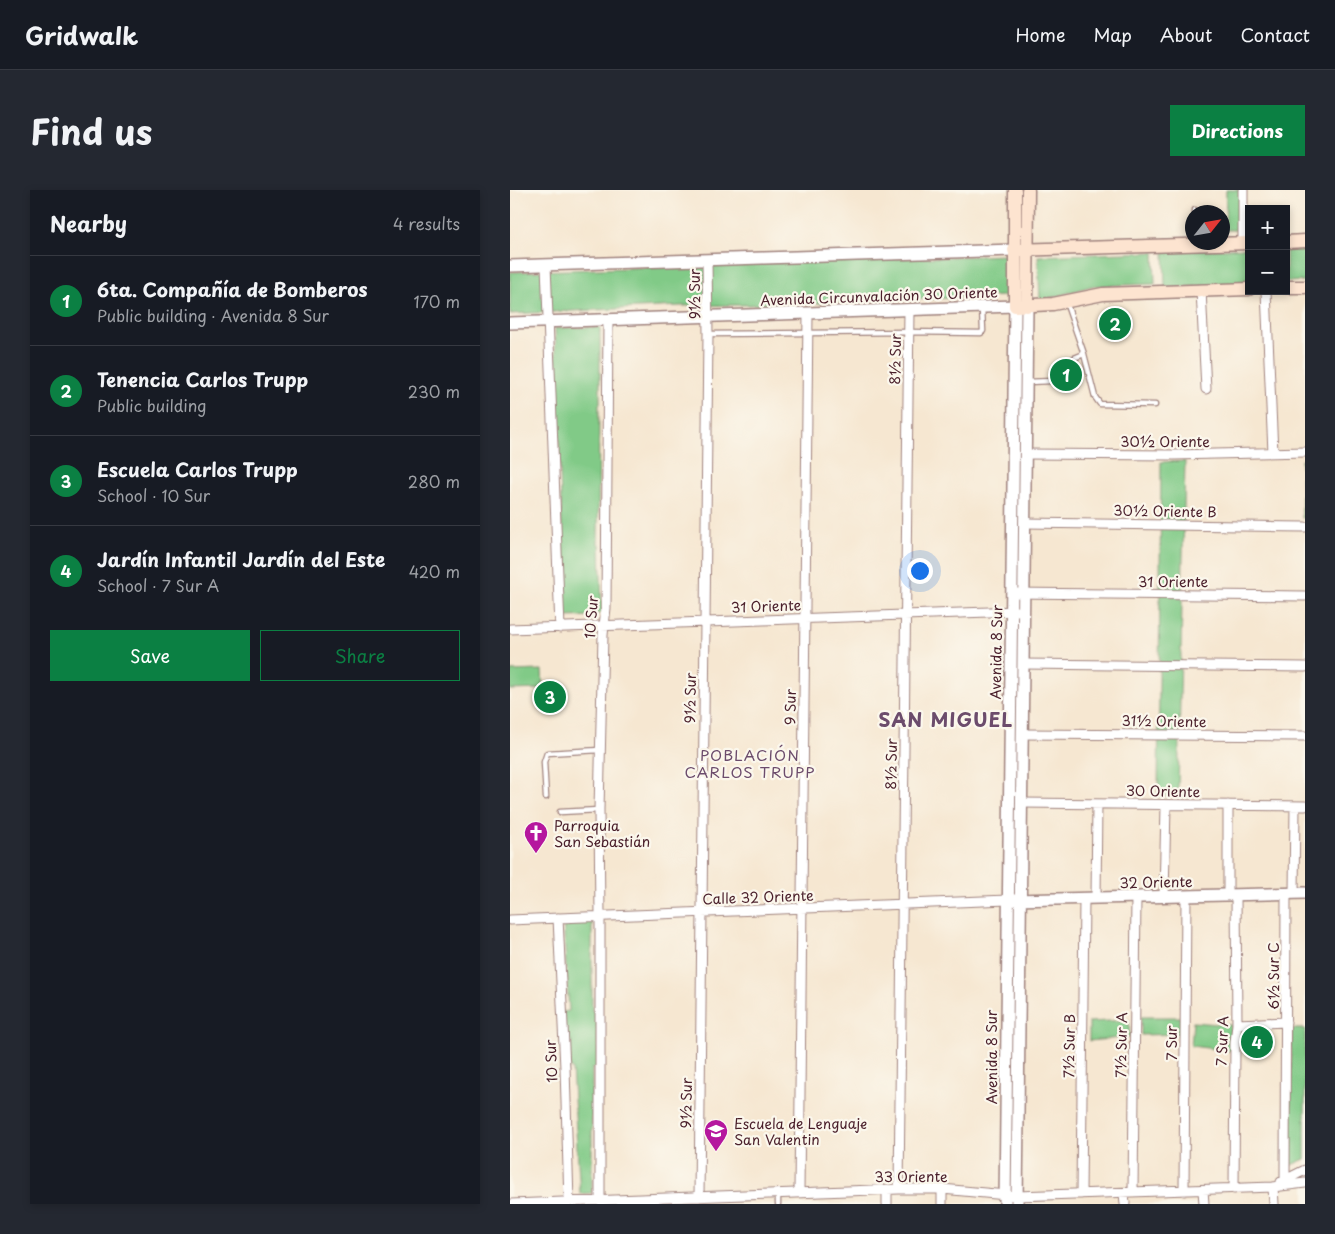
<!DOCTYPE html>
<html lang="en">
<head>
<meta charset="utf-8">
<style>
  body { margin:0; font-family:"Playpen Sans",sans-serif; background:#242831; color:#f1f3f6 }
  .controls { position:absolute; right:15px; top:15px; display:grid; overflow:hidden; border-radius:0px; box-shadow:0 2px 8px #0003 }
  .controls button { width:45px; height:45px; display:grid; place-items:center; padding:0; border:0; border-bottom:1px solid #363941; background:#171b24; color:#f1f3f6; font:25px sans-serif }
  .compass { position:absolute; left:675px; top:15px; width:45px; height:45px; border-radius:50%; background:#171b24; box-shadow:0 2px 8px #0003; rotate:59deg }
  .you { position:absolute; left:409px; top:380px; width:18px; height:18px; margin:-12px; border:4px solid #fff; border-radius:50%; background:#1a73e8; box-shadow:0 0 0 8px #1a73e833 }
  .badge { display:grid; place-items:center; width:32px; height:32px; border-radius:50%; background:#0b8043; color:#fff; font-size:16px; font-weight:700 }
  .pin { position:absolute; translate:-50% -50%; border:2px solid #fff; box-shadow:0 1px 5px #0006 }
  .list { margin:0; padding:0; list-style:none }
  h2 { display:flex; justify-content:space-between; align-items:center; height:65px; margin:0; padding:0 20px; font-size:21px }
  h2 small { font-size:16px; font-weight:400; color:#9ea1a6 }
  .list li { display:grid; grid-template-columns:32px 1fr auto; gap:15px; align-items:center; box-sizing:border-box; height:90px; padding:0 20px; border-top:1px solid #363941 }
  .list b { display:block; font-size:19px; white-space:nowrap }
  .list p { margin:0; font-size:16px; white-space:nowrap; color:#9ea1a6 }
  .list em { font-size:16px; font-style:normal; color:#9ea1a6 }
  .actions { display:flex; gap:10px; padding:15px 20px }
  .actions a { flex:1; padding:11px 0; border:1px solid #0b8043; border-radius:0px; text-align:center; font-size:18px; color:#0b8043 }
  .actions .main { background:#0b8043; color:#fff }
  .map { position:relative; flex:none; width:795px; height:1014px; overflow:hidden; border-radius:0px }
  header { display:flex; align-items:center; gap:30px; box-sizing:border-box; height:70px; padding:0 25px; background:#171b24; border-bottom:1px solid #363941 }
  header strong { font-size:24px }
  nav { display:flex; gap:28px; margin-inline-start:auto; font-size:18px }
  .intro { display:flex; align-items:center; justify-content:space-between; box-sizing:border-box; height:120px; padding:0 30px }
  h1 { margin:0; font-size:35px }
  .button { padding:12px 22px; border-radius:0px; background:#0b8043; color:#fff; font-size:18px; font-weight:700 }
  main { display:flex; gap:30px; padding:0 30px }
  aside { flex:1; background:#171b24; border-radius:0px; box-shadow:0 2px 8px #0003 }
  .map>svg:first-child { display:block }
  .green { fill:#81ca87; stroke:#667459 }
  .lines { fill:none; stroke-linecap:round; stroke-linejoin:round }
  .service-casing { stroke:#a0837e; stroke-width:7 }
  .minor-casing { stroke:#a0837e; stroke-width:11 }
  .tertiary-casing { stroke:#a0837e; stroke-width:14 }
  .secondary-casing { stroke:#a0837e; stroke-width:15 }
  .service { stroke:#fff; stroke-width:4.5 }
  .minor { stroke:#fff; stroke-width:9 }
  .tertiary { stroke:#fff; stroke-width:11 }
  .secondary { stroke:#fde4d0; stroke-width:12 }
  .labels { text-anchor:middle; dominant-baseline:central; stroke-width:4.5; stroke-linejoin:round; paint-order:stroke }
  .street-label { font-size:14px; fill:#4a1f2b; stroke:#fbf7ec }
  .poi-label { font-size:14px; fill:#4a1f2b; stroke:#fbf7ec; text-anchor:start }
  .neighbourhood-label { font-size:15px; letter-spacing:1px; fill:#6c4c6c; stroke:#fbf7ec }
  .district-label { font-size:19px; font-weight:bold; letter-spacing:1px; fill:#6c4c6c; stroke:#fbf7ec }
</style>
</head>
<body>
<header>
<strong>Gridwalk</strong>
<nav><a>Home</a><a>Map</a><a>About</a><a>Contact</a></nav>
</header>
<div class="intro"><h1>Find us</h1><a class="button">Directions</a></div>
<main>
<aside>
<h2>Nearby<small>4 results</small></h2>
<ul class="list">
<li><span class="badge">1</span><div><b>6ta. Compañía de Bomberos</b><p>Public building · Avenida 8 Sur</p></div><em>170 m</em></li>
<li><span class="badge">2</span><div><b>Tenencia Carlos Trupp</b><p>Public building</p></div><em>230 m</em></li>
<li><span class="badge">3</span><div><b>Escuela Carlos Trupp</b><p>School · 10 Sur</p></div><em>280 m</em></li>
<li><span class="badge">4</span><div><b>Jardín Infantil Jardín del Este</b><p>School · 7 Sur A</p></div><em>420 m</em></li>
</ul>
<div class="actions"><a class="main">Save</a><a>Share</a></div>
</aside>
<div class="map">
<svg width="795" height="1014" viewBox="0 0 795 1014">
  <rect width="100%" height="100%" fill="#fbf7ec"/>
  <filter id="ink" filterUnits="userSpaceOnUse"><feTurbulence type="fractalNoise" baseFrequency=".02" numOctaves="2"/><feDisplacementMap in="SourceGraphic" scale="10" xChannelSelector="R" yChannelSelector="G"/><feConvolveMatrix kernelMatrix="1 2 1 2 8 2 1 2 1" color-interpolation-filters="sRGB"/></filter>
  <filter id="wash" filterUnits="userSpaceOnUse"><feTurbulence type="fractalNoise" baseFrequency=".0096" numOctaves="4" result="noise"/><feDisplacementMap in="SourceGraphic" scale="20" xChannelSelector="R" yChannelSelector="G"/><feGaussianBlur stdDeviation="1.12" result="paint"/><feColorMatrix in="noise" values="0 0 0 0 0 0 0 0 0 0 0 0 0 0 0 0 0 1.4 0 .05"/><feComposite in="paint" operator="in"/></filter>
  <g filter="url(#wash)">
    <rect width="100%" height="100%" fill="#f6e7d1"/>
    <path class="green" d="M716 0H731L730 40H715Z
      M795 56V91L776 92V57Z
      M739 58V94L655 98 654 61Z
      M644 62 645 94 582 96 530 111 528 66Z
      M496 65V106L291 114 171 116 0 124V82Z
      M90 137V214H89L88 354H90L92 423H87V426L55 427 45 138Z
      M791 270H795V328H792Z
      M675 271 668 606H648L651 272Z
      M32 480 33 499 0 500V481Z
      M82 728V821H87L89 878H82V1003L70 1004 62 878H55L52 822 59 821 53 730Z
      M631 827H671L672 844 631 845Z
      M619 830 620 847 579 851V832Z
      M683 832 721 835V861L681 856Z
      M782 839H795V969L779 976Z"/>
  </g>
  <g filter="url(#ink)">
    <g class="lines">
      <g class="service-casing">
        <path id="service" d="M685 20V22
          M556 112 574 164
          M198 144 399 142 471 143 473 141 472 118
          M518 192 542 191 557 171 574 164 585 207 590 214 645 215
          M36 607 34 572 37 563 90 560
          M50 622 89 620
          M268 1004V1014"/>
      </g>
      <g class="minor-casing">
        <path id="minor" d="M733 53V0
          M36 75 50 438
          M691 100 696 199
          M756 101 763 263
          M515 264 664 265 795 262
          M515 333 795 337
          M502 403 795 406
          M0 439 507 421
          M513 474 795 477
          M512 544 795 546
          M512 613 795 616
          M718 615V705
          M784 703 785 616
          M654 707 656 615
          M586 708 587 614
          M48 728 55 878 59 1012
          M0 730 498 710
          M727 834 776 832
          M775 989 776 704
          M771 992 795 980
          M763 997 764 1014
          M377 999V1014
          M389 999 399 120
          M432 999V1014
          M724 999 725 853 727 834 726 705
          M693 1000 694 1014
          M674 1001 676 706
          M289 1002 298 123
          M623 1002 626 707
          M614 1003 615 1014
          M571 1004 574 709
          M189 1007 198 144 197 70
          M90 1011V727L89 620 93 445 96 418 98 130
          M1 1014 389 999H432L507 1006 763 997 795 993"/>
      </g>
      <g class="tertiary-casing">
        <path id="tertiary" d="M0 76 504 60
          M0 133 505 116 495 1014
          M504 710 795 703
          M507 1014 517 116"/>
      </g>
      <g class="secondary-casing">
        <path id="secondary" d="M505 0V116L543 114 593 104 739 99
          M776 52 795 51
          M504 60 739 53
          M776 97H795
          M517 116 518 0"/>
      </g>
      <use href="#service" class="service"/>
      <use href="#minor" class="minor"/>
      <use href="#tertiary" class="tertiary"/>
      <use href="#secondary" class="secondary"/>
    </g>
  </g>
  <defs>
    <g id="church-pin" transform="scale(1.25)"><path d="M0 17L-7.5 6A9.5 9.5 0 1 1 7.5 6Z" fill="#b5179e" stroke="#fbf7ec"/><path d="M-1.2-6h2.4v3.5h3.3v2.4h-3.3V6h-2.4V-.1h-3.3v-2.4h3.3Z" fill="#fff"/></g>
    <g id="school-pin" transform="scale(1.25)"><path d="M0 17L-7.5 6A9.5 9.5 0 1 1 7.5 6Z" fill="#b5179e" stroke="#fbf7ec"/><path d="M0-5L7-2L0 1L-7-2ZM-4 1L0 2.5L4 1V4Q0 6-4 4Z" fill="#fff"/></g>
  </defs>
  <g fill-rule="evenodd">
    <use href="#church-pin" x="26" y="643"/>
    <use href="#school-pin" x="206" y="941"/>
  </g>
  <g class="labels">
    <g class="street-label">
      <text transform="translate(184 104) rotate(-90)">9½ Sur</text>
      <text transform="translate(369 106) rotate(-2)">Avenida Circunvalación 30 Oriente</text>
      <text transform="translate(385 169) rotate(-89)">8½ Sur</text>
      <text x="655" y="251">30½ Oriente</text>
      <text transform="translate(655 321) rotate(1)">30½ Oriente B</text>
      <text x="663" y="391">31 Oriente</text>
      <text transform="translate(256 416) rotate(-2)">31 Oriente</text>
      <text transform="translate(81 427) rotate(-86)">10 Sur</text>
      <text transform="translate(486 462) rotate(-89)">Avenida 8 Sur</text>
      <text transform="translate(180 508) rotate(-89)">9½ Sur</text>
      <text transform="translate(280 517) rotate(-89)">9 Sur</text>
      <text transform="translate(654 531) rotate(1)">31½ Oriente</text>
      <text transform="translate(381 574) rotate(-89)">8½ Sur</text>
      <text transform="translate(653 601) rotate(1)">30 Oriente</text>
      <text transform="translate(646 692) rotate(-1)">32 Oriente</text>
      <text transform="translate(248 707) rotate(-2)">Calle 32 Oriente</text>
      <text transform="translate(763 786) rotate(-90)">6½ Sur C</text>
      <text transform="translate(712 851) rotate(-88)">7 Sur A</text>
      <text transform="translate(661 853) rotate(-90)">7 Sur</text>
      <text transform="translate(611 855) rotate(-89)">7½ Sur A</text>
      <text transform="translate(559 856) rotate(-89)">7½ Sur B</text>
      <text transform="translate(481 867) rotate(-90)">Avenida 8 Sur</text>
      <text transform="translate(41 871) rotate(-93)">10 Sur</text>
      <text transform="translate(176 913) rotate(-89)">9½ Sur</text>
      <text x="401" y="986">33 Oriente</text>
    </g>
    <g class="poi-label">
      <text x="44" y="635">Parroquia<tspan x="44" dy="16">San Sebastián</tspan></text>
      <text x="224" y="933">Escuela de Lenguaje<tspan x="224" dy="16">San Valentin</tspan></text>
    </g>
    <g class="neighbourhood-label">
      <text x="240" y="564">POBLACIÓN<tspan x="240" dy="17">CARLOS TRUPP</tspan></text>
    </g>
    <g class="district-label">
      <text x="436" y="529">SAN MIGUEL</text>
    </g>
  </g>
</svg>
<div class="controls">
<button>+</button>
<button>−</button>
</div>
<svg class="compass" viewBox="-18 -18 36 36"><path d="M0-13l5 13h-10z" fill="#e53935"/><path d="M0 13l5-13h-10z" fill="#9ea1a6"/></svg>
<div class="you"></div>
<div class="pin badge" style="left:556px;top:185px">1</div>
<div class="pin badge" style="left:605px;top:134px">2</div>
<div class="pin badge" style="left:40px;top:507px">3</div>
<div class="pin badge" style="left:747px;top:852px">4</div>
</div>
</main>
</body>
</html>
